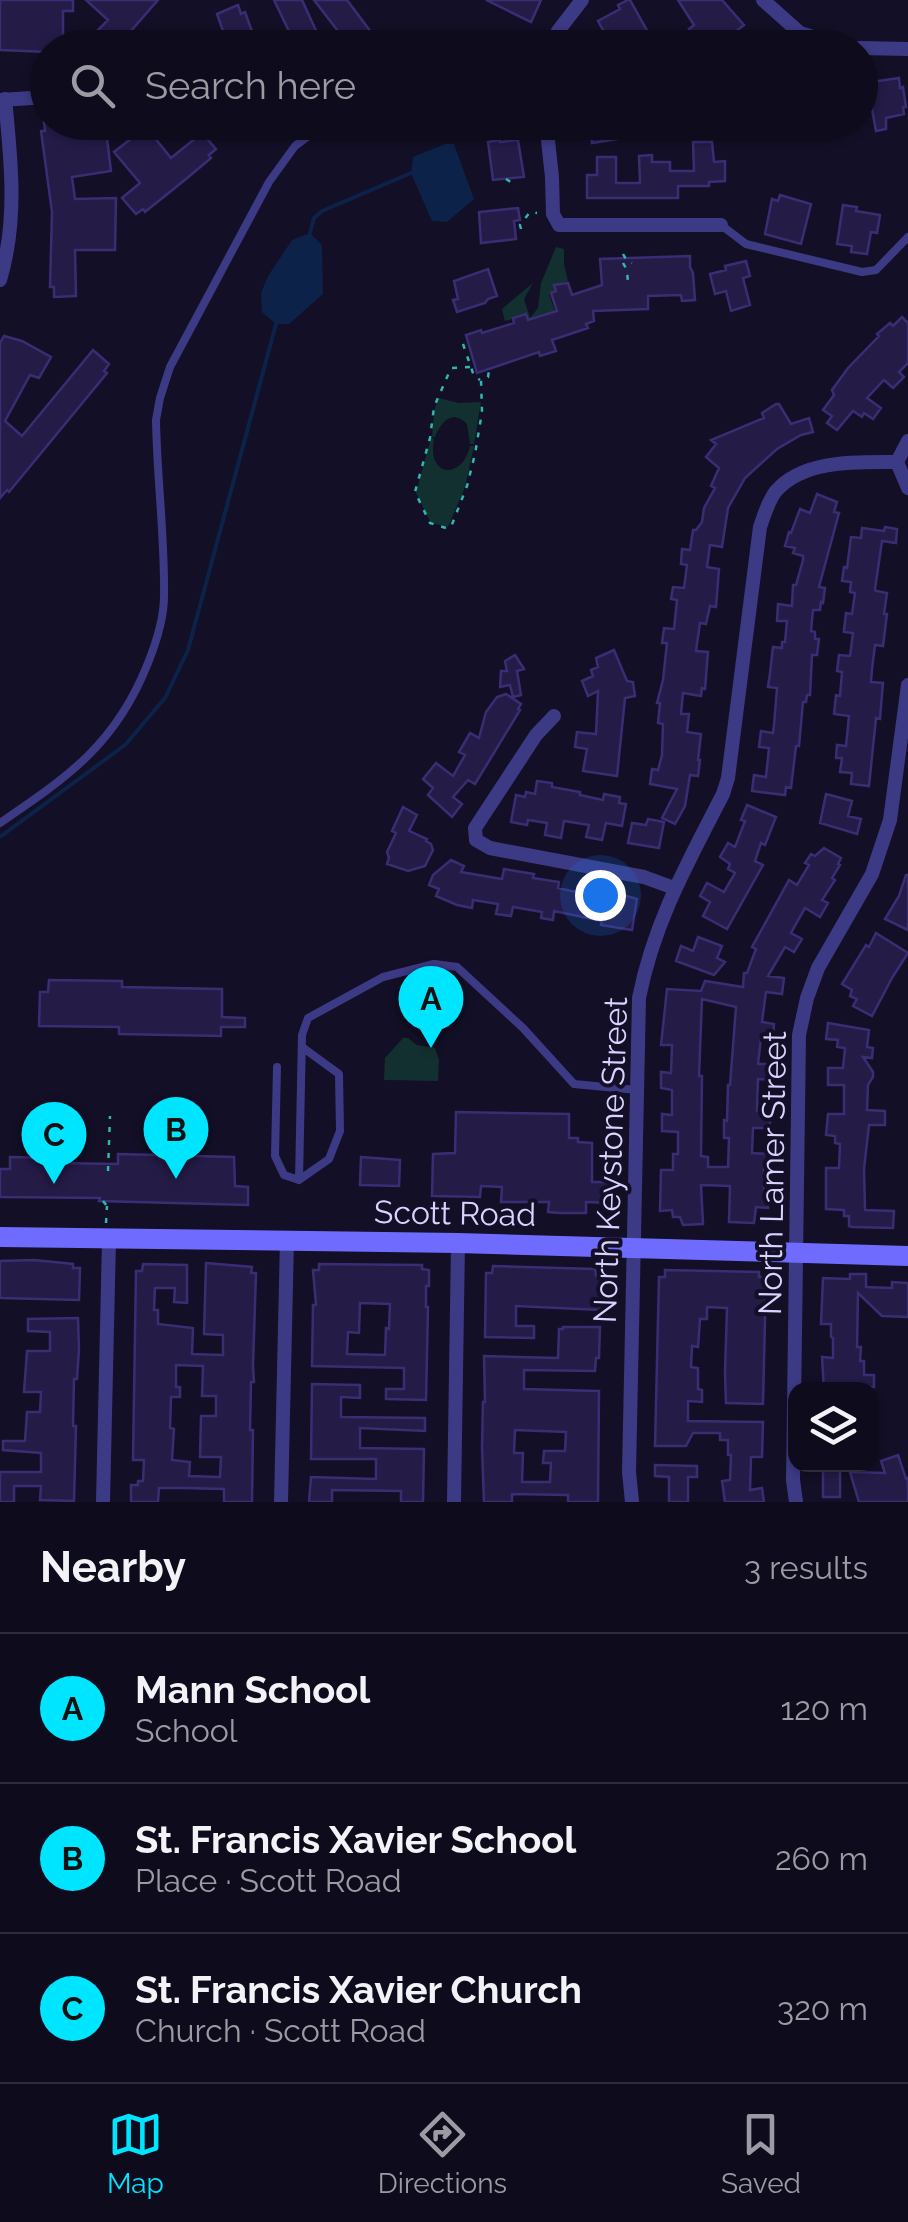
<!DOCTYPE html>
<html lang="en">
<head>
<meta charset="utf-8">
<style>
  body { margin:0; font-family:Raleway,sans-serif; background:#171425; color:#f1f3f6 }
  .controls { position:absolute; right:30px; bottom:30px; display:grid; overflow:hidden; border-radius:20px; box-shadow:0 2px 8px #0004 }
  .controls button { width:90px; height:90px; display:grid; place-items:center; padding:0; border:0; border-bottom:2px solid #2e2b3b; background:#0e0b1c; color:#f1f3f6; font:50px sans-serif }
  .you { position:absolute; left:600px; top:895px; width:35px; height:35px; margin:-25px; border:8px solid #fff; border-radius:50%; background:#1a73e8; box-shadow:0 0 0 15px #1a73e833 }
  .badge { display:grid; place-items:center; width:65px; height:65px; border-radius:50%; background:#00e5ff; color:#111; font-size:32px; font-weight:700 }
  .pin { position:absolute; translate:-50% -82px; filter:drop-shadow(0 2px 5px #0008) }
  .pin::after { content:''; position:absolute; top:52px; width:35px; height:30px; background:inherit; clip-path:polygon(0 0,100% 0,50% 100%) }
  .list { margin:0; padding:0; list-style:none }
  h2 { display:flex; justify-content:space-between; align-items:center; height:130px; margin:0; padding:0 40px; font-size:42px }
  h2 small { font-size:32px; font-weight:400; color:#9b9ba3 }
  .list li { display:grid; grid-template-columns:65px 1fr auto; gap:30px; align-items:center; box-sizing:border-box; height:150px; padding:0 40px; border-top:2px solid #2e2b3b }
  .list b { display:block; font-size:38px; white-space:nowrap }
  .list p { margin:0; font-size:32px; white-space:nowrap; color:#9b9ba3 }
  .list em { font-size:32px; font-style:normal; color:#9b9ba3 }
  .icon { flex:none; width:55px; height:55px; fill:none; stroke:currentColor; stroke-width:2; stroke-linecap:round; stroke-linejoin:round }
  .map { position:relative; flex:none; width:908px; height:1502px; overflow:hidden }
  .search { position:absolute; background:#0e0b1c; box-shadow:0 2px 8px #0004; left:30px; right:30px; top:30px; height:110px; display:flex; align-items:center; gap:25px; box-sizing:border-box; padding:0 35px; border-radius:55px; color:#9b9ba3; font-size:38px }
  .sheet { height:580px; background:#0e0b1c }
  nav { display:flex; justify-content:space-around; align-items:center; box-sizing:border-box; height:140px; border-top:2px solid #2e2b3b; background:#0e0b1c; font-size:28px; color:#9b9ba3 }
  nav a { display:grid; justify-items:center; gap:5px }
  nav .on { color:#00e5ff }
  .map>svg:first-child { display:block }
  .green { fill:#12302f }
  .water { fill:#0c2248 }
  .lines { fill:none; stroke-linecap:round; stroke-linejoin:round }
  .stream { stroke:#0c2248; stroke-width:4 }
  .building { fill:#241b47; stroke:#3b2d73; stroke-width:2.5; fill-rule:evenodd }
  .path { stroke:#2fb8b0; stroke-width:2.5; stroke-dasharray:5 8; stroke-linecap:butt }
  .lane { stroke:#3d3a85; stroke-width:8 }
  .street { stroke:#3d3a85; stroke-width:14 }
  .secondary { stroke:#6f6bff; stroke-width:20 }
  .labels { text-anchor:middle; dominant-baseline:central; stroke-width:8; stroke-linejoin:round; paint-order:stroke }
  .street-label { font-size:32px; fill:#d9d4ff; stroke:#130f26 }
</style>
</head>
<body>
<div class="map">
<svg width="908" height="1502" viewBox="0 0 908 1502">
  <rect width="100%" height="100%" fill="#130f26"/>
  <path class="green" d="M556 247 564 249V264L568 281 554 285 556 291 549 294 557 317 526 329V315L505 321 502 310 503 308 533 283 524 299 530 318 538 308 541 283Z
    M439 398 459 403 481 402 474 444H470L467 424C452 409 441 422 435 437H432L434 411Z
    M431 438 434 439C432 452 432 465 445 470 459 471 467 459 470 446H474L465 487 448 527 431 523 416 493Z
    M403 1038H408L417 1045 435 1048 439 1060 438 1081 384 1080 385 1058Z"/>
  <path class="water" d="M445 144H454L474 199 447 222 432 221 411 173 413 157Z
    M310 233 322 245 323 294 289 324H276L262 312 261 293 268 276 292 240Z"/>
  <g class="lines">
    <path class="stream" d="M310 233 314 218 322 211 411 173
      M0 837 125 745 165 698 188 650 276 324"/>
  </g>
  <path class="building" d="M0 0H73V11H63V48H48V52L0 50Z
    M86 0H158L123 40 120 37 114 44 98 30 108 20Z
    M274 0H302L324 48H297Z
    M314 0H347L374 36 371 38 379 48H351Z
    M486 0H541L531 22Z
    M628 0H630L649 34 636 41 639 48H621L613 34 607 37 598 21 620 9 618 5Z
    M678 0H722L744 25 714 48 702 36 698 39 689 29 694 25Z
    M238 5 241 14 245 12 258 48H189L224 34 217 14Z
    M899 78 900 88 903 87 906 107H903L904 114 886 118V129L876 131 872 109 871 82Z
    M44 122H105L111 171 72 177 75 199 116 198 115 250H75L76 296 54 297V287H50L52 212 41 131H45Z
    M616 122H641L643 135 592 143 590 128 616 124Z
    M146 127 171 158 202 133 216 149 209 155 211 158 186 179 145 212 143 209 136 214 122 198 140 183 114 152Z
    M500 140V142L518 140 524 177 493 180 488 142Z
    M693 142H712L714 162 725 161V181L709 182V186H678V198H587V175H597V157H616V183H640L639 156 652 155V162H670V171H694Z
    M780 195 811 204 801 244 765 234 772 199 778 201Z
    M843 205 857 207 856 211 880 215 877 233 871 232 867 254 851 252 852 246 837 244Z
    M518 208 520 220 514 221 516 239 481 243 479 212Z
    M690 256V267L693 273 695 300 682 301 681 295 648 296V309L593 311 594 321 586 324 588 328 552 340 556 351 540 356 539 352 477 373 466 335 481 330 482 333 514 323 513 318 526 314 528 320 557 311 551 293 556 291 554 285 568 283 572 295 602 285 600 259Z
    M746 261 750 276 743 278 750 305 731 311 726 291 715 294 710 274 726 270 725 266Z
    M488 269 497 296 488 299 485 303 457 312 453 300 458 299 454 281Z
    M902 317 908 323V363L899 372 904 377 893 388 884 380 867 398 881 408 873 419 864 413 862 417 853 411 837 430 827 423 832 416 823 410 834 395 832 390 848 368 879 336 877 334 890 323 893 326Z
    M4 336 22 341 51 357 39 378 30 375 5 421 22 436 93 350 109 364 104 371 107 373 9 492 7 490 0 498V343Z
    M776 404H779L791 424 809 418 813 432 801 435 777 449 745 478 728 508 722 547 710 545 707 567 719 569 716 607 710 606 706 624 700 623 696 651 708 652 705 689 702 688 701 696 683 693 681 714H689L687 732 701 734 698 760H700L698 776 690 775 685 806 675 824 662 818 677 789 650 784 652 769 658 770 662 755 663 724 658 723 660 703H657L663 680 667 643H662L664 628 674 629 677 600 671 599 673 587 684 588 687 565 681 564 682 549 690 550 693 530H696L702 522 704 508 715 488 711 486 719 468 706 457 716 444 711 440 764 418 762 413Z
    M817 494 837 502 834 512 839 513 819 587 825 588 823 603 821 602 820 610H813L811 631 815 632V639H819L817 655H812L810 695H807L806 702H803L799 746H796L791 788 786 787 785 795 752 791 754 775 766 777 769 748 759 747 761 731 773 733 774 725 777 688 768 687 770 673 773 647 782 648V642H785L787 621H777L778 604 792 606 793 585H796L803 560V556L793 553 795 548 785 546 789 532 791 533 800 509 810 513Z
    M885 527 897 529 896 543 882 541 875 589 876 591 887 593 884 614H887L883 646 875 645 872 669 871 682 883 683 880 719 876 718 869 786 851 784 852 773 840 772 842 758H836L837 745 846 746 849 716 834 714 836 695 840 696 842 672 837 671 839 655 850 656 853 633 844 632V630L846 613 852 614 855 593 850 592 851 582 842 581 844 567 847 568 851 537 861 538 862 528 884 531Z
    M614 650 627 681 633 682 635 696 625 698 617 776 583 771 587 749 575 747 577 732 596 734 598 691 588 696 582 681 593 676 591 670 598 667 596 658Z
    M515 655 524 669 517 671 521 695 513 697 510 685 500 687 501 671H507L505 661Z
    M506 694 521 704 518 709 520 710 475 784 468 780 453 797 462 804 452 817 428 795 433 788 423 779 436 763 453 776 465 755 459 752 470 733 479 738 486 712 497 697Z
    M537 781 552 783V787L580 792V795L603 800 604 794 620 797 619 803 626 804 622 826 606 823 602 840 586 837 589 825 564 821 561 838 545 835 547 823 528 820 527 825 511 822 516 795 525 797 526 792 535 794Z
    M826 794 852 801 848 816 861 819 857 834 820 823Z
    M747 805 776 817 765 845 761 843 755 861 763 865 727 929 703 916 710 902 700 896 707 883 724 892 735 873 728 869 730 864 720 857 728 843 735 847 745 821 741 820Z
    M403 807 417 815 409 831 427 839 426 841 431 844 433 850 425 866 408 871 387 864 389 858 387 852 396 833 392 831Z
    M648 819 664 822 659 848 628 843 632 823 646 825Z
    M824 848 841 858 838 864 840 865 832 878 835 880 822 900 828 903 820 917 805 908 791 933 802 939 794 952 785 947 768 976 784 978 782 994 766 992 762 1022 774 1024 773 1040 761 1038 758 1064H770V1080L758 1079 757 1111 770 1112V1128H753L752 1153 769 1154V1169H764V1192H768V1208L756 1207 754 1223 729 1222 730 1186 701 1185 703 1224 683 1225 680 1217H673L672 1210 660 1211 661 1170H673V1154H678V1132L662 1131V1114L672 1115V1090L661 1088V1072L671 1073 672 1045H661L667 989 701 991 705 981 743 987 744 973H747L756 949 752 947 789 880 797 885 809 865 805 863 811 854 815 856ZM702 999 736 1007 730 1085H728L727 1121 724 1120V1138H729L728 1167H708V1157L701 1156 702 1076H699Z
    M451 860 464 866 461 872 502 879 504 869 534 874 533 878 559 882 558 888 585 894 587 885 637 899 632 930 601 925 602 921 554 911 553 920 541 918 542 912 513 907 511 916 496 914 498 904 473 900 472 908 457 905 436 896 439 889 429 885 433 875Z
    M906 875H908V930L885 919 899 896Z
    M876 933 908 953 892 978 872 1016 853 1006 857 999 850 996 852 990 842 984 866 945 869 947Z
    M698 937 722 946 717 958 725 962 714 975 676 961 681 946 693 951Z
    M49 980 122 981V987L222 989V1017L245 1018V1027H221V1036L119 1034V1027L39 1026 40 992H48Z
    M828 1023 869 1030 867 1047 873 1048 872 1058 863 1057 873 1072V1077L868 1085 867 1110 885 1111V1125H869L864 1169 865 1210 894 1211 893 1228 852 1227 849 1226V1216H844V1210L826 1209V1168H839L840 1144 835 1143V1136L826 1135 828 1114H844V1085H828V1068H843L845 1048 837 1047 838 1040 826 1039Z
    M456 1112 569 1114V1138H578V1142L592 1143V1182H609V1203L586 1202V1213H560L548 1212 549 1202H501L502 1187 481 1186 480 1197 432 1196 433 1154 455 1153Z
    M118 1154 234 1157 235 1186 248 1187V1205L99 1201 100 1198 0 1197V1169H10V1157L57 1158V1163L118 1164Z
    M361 1157 400 1160 399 1186 360 1185Z
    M34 1260 73 1264V1268H80L79 1300 0 1298V1261Z
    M206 1263 252 1267 251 1273H256L253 1366 254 1382H251L250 1430H253L252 1502H224V1489L185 1488H159L158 1502H131V1485H138V1481H143L144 1460H133L136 1271H142L143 1264 187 1265V1303L174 1302 175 1288H155L154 1310H158V1324L193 1328 192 1354 223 1355V1335L204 1334ZM176 1365 203 1366 202 1396H216V1416H201L200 1457H221L220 1477 189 1476 190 1462 172 1460 174 1429 170 1428 171 1397H180V1387H176Z
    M319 1264 422 1265V1269L429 1270V1286H426V1307H428L426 1400 386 1399V1389H404V1368L312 1366 313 1305H316L313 1270H319ZM360 1303 390 1304 389 1329 386 1328 385 1355 347 1354 348 1332 359 1333Z
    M493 1266 595 1269 596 1276H601L600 1310 516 1306V1326H534V1338L485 1337 486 1273H492Z
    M665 1270 759 1272V1277H766L763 1404 726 1403 725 1373 727 1308 707 1307V1319H700L698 1347 692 1346 691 1367 698 1368V1389L702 1390V1402L688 1401V1421L763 1422 762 1457H751L750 1490 762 1488 764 1502H725L722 1481 730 1480 731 1455H728V1440H720V1433H693L686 1446H655L659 1277H665Z
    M850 1274H866V1287L892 1288V1282L908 1283V1317L882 1316 858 1293 857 1347H861L860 1361H864V1375H874V1387L824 1390 822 1357 833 1358V1338L831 1337V1324H821L823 1278 850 1279Z
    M78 1318 79 1349 77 1379H74L73 1426H76L74 1501 40 1500 41 1486H14V1502H0V1472H41V1453L3 1450V1441H25L27 1412H40L41 1392H24L27 1351H50V1332L28 1331V1319Z
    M563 1327H600L599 1358H596L595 1371 524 1370V1389L599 1391 598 1502H568V1495L512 1494V1502H484L482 1447 483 1402H485L484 1356 558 1358 559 1329H563ZM515 1430 566 1432 565 1451H544L543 1463H551L550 1482H522L523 1453H514Z
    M312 1384 360 1385V1398L341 1397V1417L425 1418V1431L360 1428V1448L424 1449 423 1502H401V1491L332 1490V1502H309L311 1477 376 1479V1459H311Z
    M898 1455 906 1479 908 1478V1502H859L850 1472 885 1473 881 1461Z
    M823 1464H840V1497H823Z
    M655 1465 697 1466V1477H688V1502H669V1477L655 1476Z"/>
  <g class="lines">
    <path class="path" d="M506 179 517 186
      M521 229 520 225 530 212 537 213
      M623 254 627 261 632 263
      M623 263 627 270 628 283
      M463 344 474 376 480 380
      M470 367 451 368 434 407 430 438 415 492 430 523 446 528 451 527 467 486 475 454 482 412 481 380 488 377 489 370
      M108 1171 110 1116
      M103 1201 107 1206 112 1202
      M106 1223 107 1206"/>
    <path class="lane" d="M721 225 746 244 862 272 876 270 908 237
      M0 823C69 776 116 744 148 663 156 643 164 619 164 596 165 538 157 479 156 420L160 398 170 367 269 182 295 146 315 131 334 122
      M277 1067 275 1156 284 1175 299 1180
      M299 1180 302 1035 308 1018 383 977 434 964 457 967 523 1028 574 1084 637 1090
      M299 1180 329 1159 340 1131 339 1074 302 1047"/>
    <path class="street" d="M763 0 800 33 848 48
      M551 48 558 31 582 0
      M860 48 908 49
      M0 100 48 97
      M546 122 552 177 553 214 559 225H721
      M0 280C18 220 11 160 5 99
      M908 441 897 462 908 488
      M554 716 536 735 475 828 476 840 490 848 644 877 674 888
      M103 1502 109 1240
      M281 1502 287 1240
      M454 1502 458 1243
      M632 1502 629 1472 639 998C654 922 688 862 723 794L728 778 760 527C764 516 768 501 776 491 804 459 858 462 897 462
      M796 1502 793 1480 799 1035 807 998 818 968 872 874 890 820 908 685"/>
    <path class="secondary" d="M0 1237 458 1243 908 1256"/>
  </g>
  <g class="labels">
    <g class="street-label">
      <text transform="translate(610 1160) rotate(-88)">North Keystone Street</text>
      <text transform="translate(772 1173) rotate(-89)">North Lamer Street</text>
      <text transform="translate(455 1213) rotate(1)">Scott Road</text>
    </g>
  </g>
</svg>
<div class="controls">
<button><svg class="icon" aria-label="layers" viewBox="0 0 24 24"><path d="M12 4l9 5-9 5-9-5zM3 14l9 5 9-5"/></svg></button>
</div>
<div class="you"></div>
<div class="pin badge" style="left:431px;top:1048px">A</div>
<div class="pin badge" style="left:176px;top:1179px">B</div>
<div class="pin badge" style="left:54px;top:1184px">C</div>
<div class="search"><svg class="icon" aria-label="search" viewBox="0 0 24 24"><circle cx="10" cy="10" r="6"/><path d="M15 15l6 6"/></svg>Search here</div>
</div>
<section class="sheet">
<h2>Nearby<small>3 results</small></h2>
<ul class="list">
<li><span class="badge">A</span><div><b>Mann School</b><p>School</p></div><em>120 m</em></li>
<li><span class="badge">B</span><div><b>St. Francis Xavier School</b><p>Place · Scott Road</p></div><em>260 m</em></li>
<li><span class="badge">C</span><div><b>St. Francis Xavier Church</b><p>Church · Scott Road</p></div><em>320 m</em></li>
</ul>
</section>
<nav>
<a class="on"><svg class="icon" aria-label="map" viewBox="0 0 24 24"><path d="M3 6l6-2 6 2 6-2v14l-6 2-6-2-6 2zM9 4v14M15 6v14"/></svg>Map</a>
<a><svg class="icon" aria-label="directions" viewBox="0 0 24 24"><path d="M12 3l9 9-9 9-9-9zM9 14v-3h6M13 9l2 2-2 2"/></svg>Directions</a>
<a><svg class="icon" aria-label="saved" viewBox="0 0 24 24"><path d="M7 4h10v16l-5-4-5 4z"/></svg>Saved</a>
</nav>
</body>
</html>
